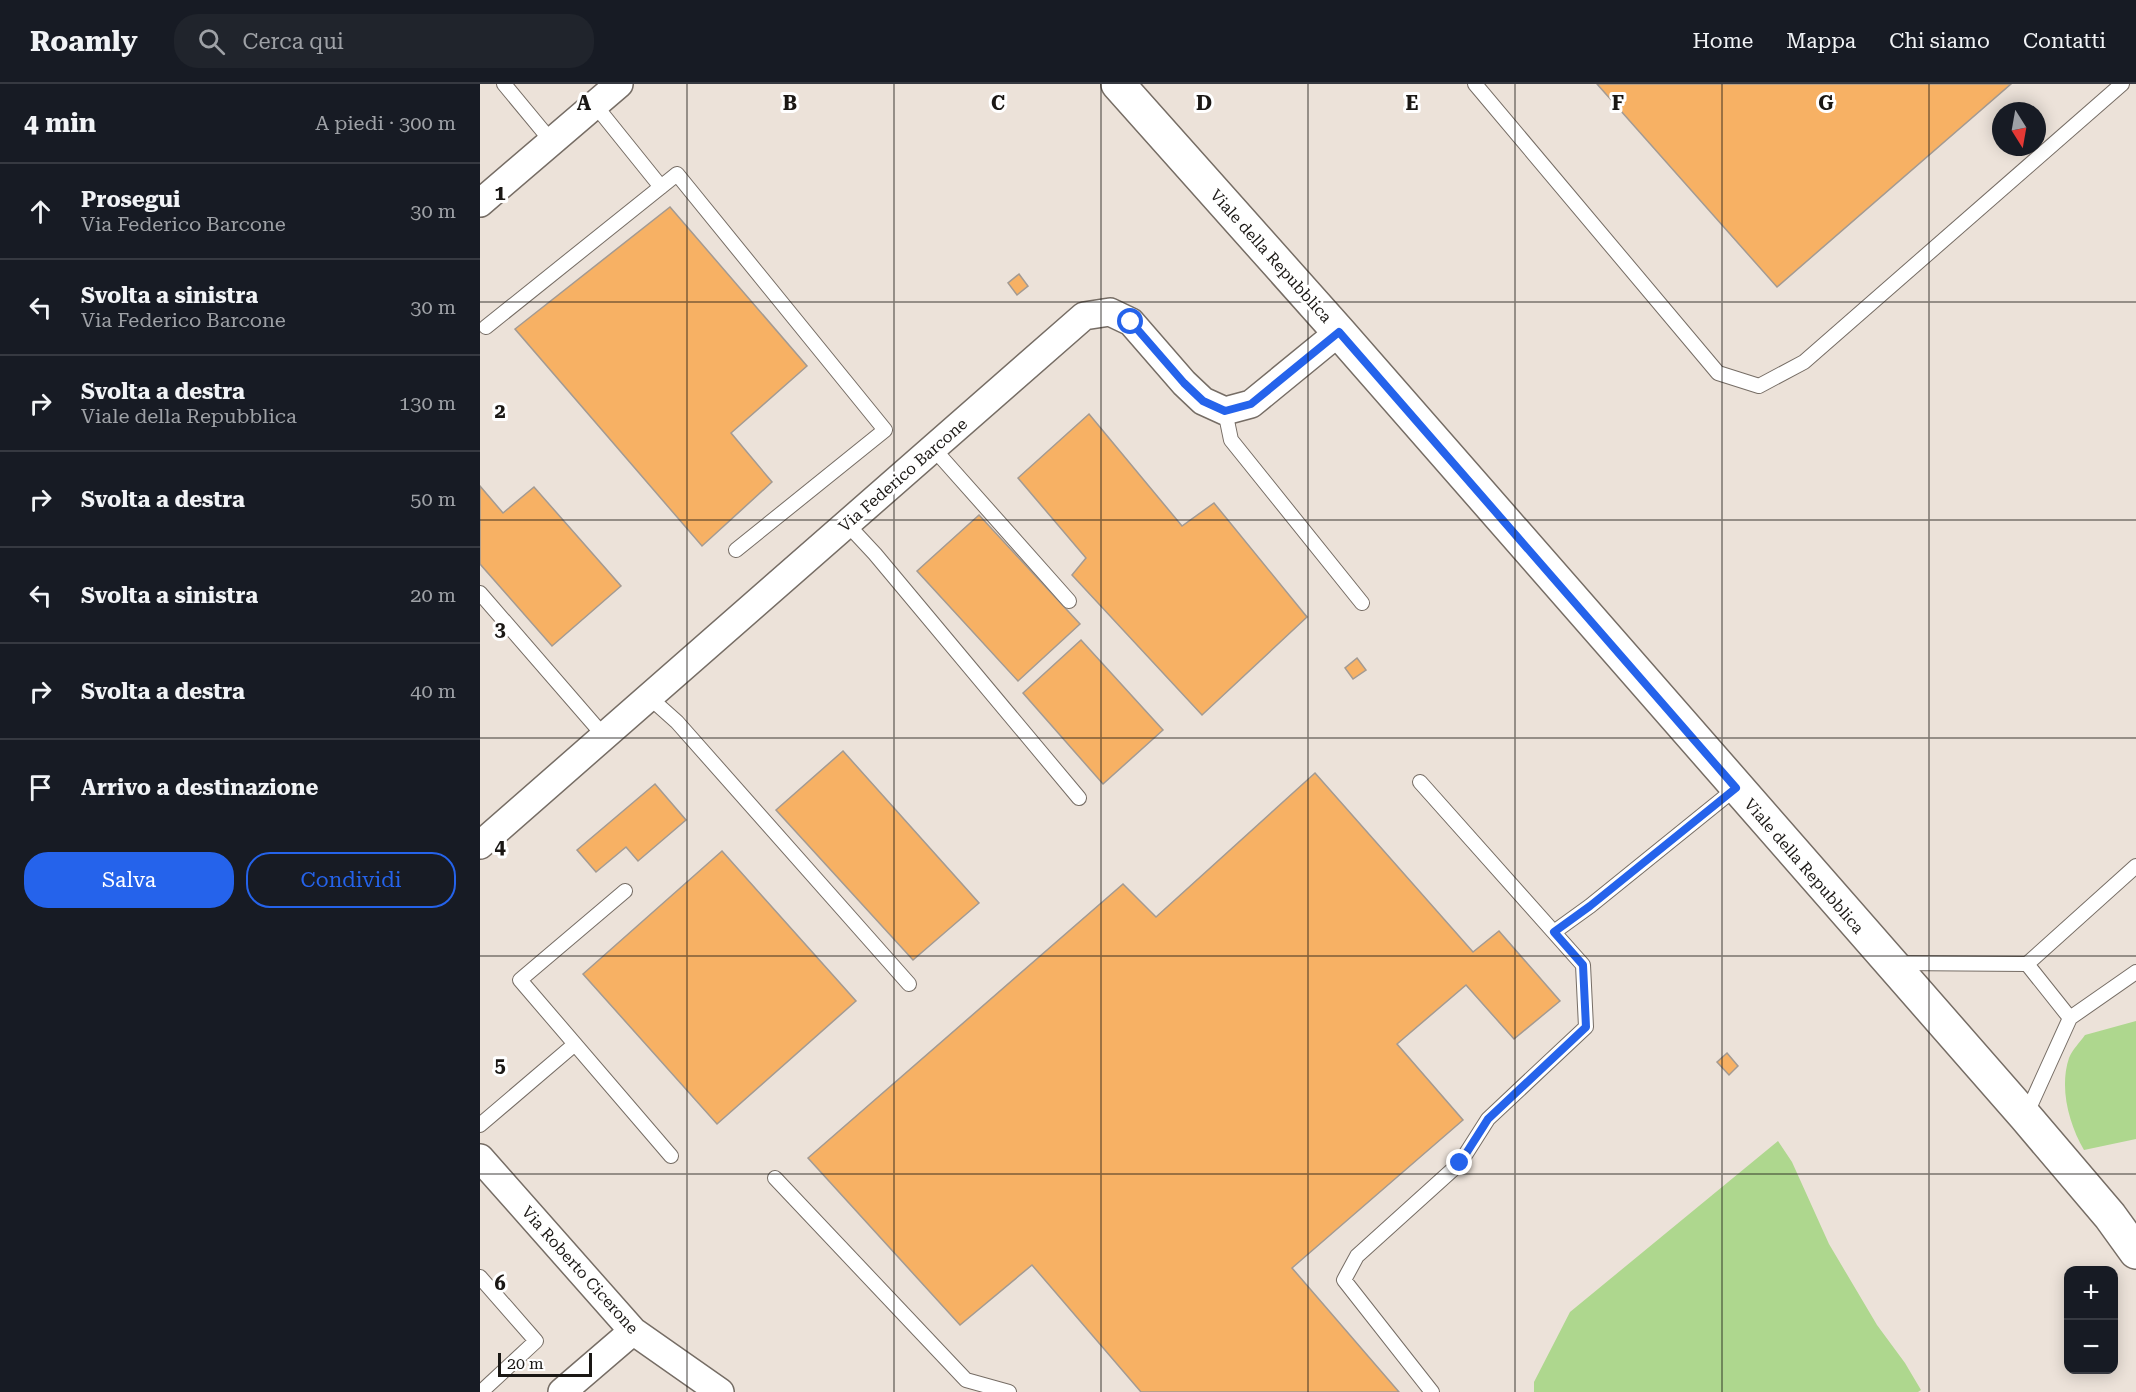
<!DOCTYPE html>
<html lang="it">
<head>
<meta charset="utf-8">
<style>
  body { margin:0; font-family:"Roboto Serif",serif; background:#20242c; color:#f1f3f6 }
  .controls { position:absolute; right:18px; bottom:18px; display:grid; overflow:hidden; border-radius:12px; box-shadow:0 3px 15px #0003 }
  .controls button { width:54px; height:54px; display:grid; place-items:center; padding:0; border:0; border-bottom:2px solid #363941; background:#171b24; color:#f1f3f6; font:30px sans-serif }
  .compass { position:absolute; left:1512px; top:18px; width:54px; height:54px; border-radius:50%; background:#171b24; box-shadow:0 3px 15px #0003; rotate:169deg }
  .scale { position:absolute; left:18px; bottom:15px; width:94px; box-sizing:border-box; padding-left:6px; border:3px solid #1a1714; border-top:0; font-size:16px; line-height:21px; white-space:nowrap; color:#1a1714; -webkit-text-stroke:4px #fff; paint-order:stroke }
  .stop { position:absolute; width:18px; height:18px; margin:-14px; border:4px solid #2563eb; border-radius:50%; background:#fff }
  .stop.end { background:#2563eb; border-color:#fff; box-shadow:0 2px 6px #0008 }
  .list { margin:0; padding:0; list-style:none }
  h2 { display:flex; justify-content:space-between; align-items:center; height:78px; margin:0; padding:0 24px; font-size:26px }
  h2 small { font-size:20px; font-weight:400; color:#9ea1a6 }
  .list li { display:grid; grid-template-columns:39px 1fr auto; gap:18px; align-items:center; box-sizing:border-box; height:96px; padding:0 24px; border-top:2px solid #363941 }
  .list b { display:block; font-size:22px; white-space:nowrap }
  .list p { margin:0; font-size:20px; white-space:nowrap; color:#9ea1a6 }
  .list em { font-size:20px; font-style:normal; color:#9ea1a6 }
  .actions { display:flex; gap:12px; padding:18px 24px }
  .actions a { flex:1; padding:14px 0; border:2px solid #2563eb; border-radius:24px; text-align:center; font-size:21px; color:#2563eb }
  .actions .main { background:#2563eb; color:#fff }
  .icon { flex:none; width:33px; height:33px; fill:none; stroke:currentColor; stroke-width:2; stroke-linecap:round; stroke-linejoin:round }
  .map { position:relative; flex:none; width:1656px; height:1308px; overflow:hidden }
  header { display:flex; align-items:center; gap:36px; box-sizing:border-box; height:84px; padding:0 30px; background:#171b24; border-bottom:2px solid #363941 }
  header strong { font-size:28px }
  nav { display:flex; gap:33px; margin-inline-start:auto; font-size:21px }
  .search { width:420px; height:54px; background:#20242c; display:flex; align-items:center; gap:15px; box-sizing:border-box; padding:0 21px; border-radius:24px; color:#9ea1a6; font-size:22px }
  main { display:flex }
  aside { flex:1; background:#171b24 }
  .map>svg:first-child { display:block }
  .green { fill:#aed78e }
  .building { fill:#f7b164; stroke:#a39a92; stroke-width:1.5 }
  .lines { fill:none; stroke-linecap:round; stroke-linejoin:round }
  .lane-casing { stroke:#766d65; stroke-width:16 }
  .street-casing { stroke:#766d65; stroke-width:30 }
  .secondary-casing { stroke:#766d65; stroke-width:36 }
  .lane { stroke:#fff; stroke-width:14 }
  .street { stroke:#fff; stroke-width:27 }
  .secondary { stroke:#fff; stroke-width:33 }
  .route { stroke:#2563eb; stroke-width:8 }
  .grid { fill:none; stroke:#1a1714; stroke-width:1.5; stroke-opacity:0.55 }
  .labels { text-anchor:middle; dominant-baseline:central; stroke-width:6; stroke-linejoin:round; paint-order:stroke }
  .street-label { font-size:16px; fill:#1a1714; stroke:#fff }
  .grid-label { font-size:20px; text-anchor:middle; font-weight:bold; fill:#1a1714; stroke:#fff; stroke-width:6; stroke-linejoin:round; paint-order:stroke }
</style>
</head>
<body>
<header>
<strong>Roamly</strong>
<div class="search"><svg class="icon" aria-label="search" viewBox="0 0 24 24"><circle cx="10" cy="10" r="6"/><path d="M15 15l6 6"/></svg>Cerca qui</div>
<nav><a>Home</a><a>Mappa</a><a>Chi siamo</a><a>Contatti</a></nav>
</header>
<main>
<aside>
<h2>4 min<small>A piedi · 300 m</small></h2>
<ul class="list">
<li><svg class="icon" aria-label="ahead" viewBox="0 0 24 24"><path d="M12 20V5M6 11l6-6 6 6"/></svg><div><b>Prosegui</b><p>Via Federico Barcone</p></div><em>30 m</em></li>
<li><svg class="icon" aria-label="left" viewBox="0 0 24 24"><path d="M17 20v-9H6M10 6l-5 5 5 5"/></svg><div><b>Svolta a sinistra</b><p>Via Federico Barcone</p></div><em>30 m</em></li>
<li><svg class="icon" aria-label="right" viewBox="0 0 24 24"><path d="M7 20v-9h11M14 6l5 5-5 5"/></svg><div><b>Svolta a destra</b><p>Viale della Repubblica</p></div><em>130 m</em></li>
<li><svg class="icon" aria-label="right" viewBox="0 0 24 24"><path d="M7 20v-9h11M14 6l5 5-5 5"/></svg><div><b>Svolta a destra</b></div><em>50 m</em></li>
<li><svg class="icon" aria-label="left" viewBox="0 0 24 24"><path d="M17 20v-9H6M10 6l-5 5 5 5"/></svg><div><b>Svolta a sinistra</b></div><em>20 m</em></li>
<li><svg class="icon" aria-label="right" viewBox="0 0 24 24"><path d="M7 20v-9h11M14 6l5 5-5 5"/></svg><div><b>Svolta a destra</b></div><em>40 m</em></li>
<li><svg class="icon" aria-label="arrive" viewBox="0 0 24 24"><path d="M6 21V4h12l-3 4 3 4H6"/></svg><div><b>Arrivo a destinazione</b></div></li>
</ul>
<div class="actions"><a class="main">Salva</a><a>Condividi</a></div>
</aside>
<div class="map">
<svg width="1656" height="1308" viewBox="0 0 1656 1308">
  <rect width="100%" height="100%" fill="#ece2d9"/>
  <path class="green" d="M1656 937V1055L1604 1066C1589 1040 1579 1004 1589 974 1592 966 1600 958 1605 951Z
    M1298 1057 1312 1078 1349 1160 1397 1241 1425 1279 1441 1306 1438 1308H1054V1298L1090 1228Z"/>
  <path class="building" d="M1117 0H1531L1297 203Z
    M190 123 327 282 251 349 292 398 222 462 35 245Z
    M539 190 548 202 537 211 528 199Z
    M609 330 702 442 734 419 827 533 722 631 592 491 606 474 538 394Z
    M0 402 23 429 54 403 141 502 72 562 0 480Z
    M499 431 600 540 538 597 437 487Z
    M601 556 683 646 623 700 543 609Z
    M877 574 886 586 873 595 865 584Z
    M363 667 499 819 433 876 296 726Z
    M835 689 993 868 1019 847 1080 917 1034 955 986 901 917 960 983 1036 812 1184 919 1308H661L552 1181 480 1241 328 1074 643 800 676 833Z
    M175 700 206 736 158 777 146 763 116 788 97 766Z
    M242 767 376 917 237 1040 103 890Z
    M1247 969 1258 982 1249 991 1237 978Z"/>
  <g class="lines">
    <g class="lane-casing">
      <path id="lane" d="M24 0 72 58
        M995 0 1238 289 1279 302 1324 278 1642 0
        M115 21 181 103
        M6 243 197 90 405 346 256 466
        M745 327 751 356 882 519
        M453 364 589 517
        M367 440 395 470 599 714
        M0 509 124 652
        M169 613 197 638 429 900
        M940 698 1103 881 1106 943 1008 1035 980 1079 877 1172 864 1196 952 1308
        M145 807 40 896 191 1072
        M1074 848 1110 822 1256 704
        M1417 879 1547 880 1656 782
        M1547 880 1590 934
        M1546 1031 1590 934 1656 888
        M0 1041 95 960
        M295 1094 486 1296 529 1308
        M0 1193 56 1257 1 1308"/>
    </g>
    <g class="street-casing">
      <path id="street" d="M0 119 139 0
        M0 761 604 232 630 228 651 238 704 299 723 317 745 327 771 320 859 248
        M0 1074 153 1247 240 1308
        M82 1308 153 1247"/>
    </g>
    <g class="secondary-casing">
      <path id="secondary" d="M638 0 859 248 1545 1032 1630 1132 1656 1168"/>
    </g>
    <use href="#lane" class="lane"/>
    <use href="#street" class="street"/>
    <use href="#secondary" class="secondary"/>
  </g>
  <g class="lines">
    <path class="route" d="M651 238 704 299 723 317 745 327 771 320 859 248 1256 704 1110 822 1074 848 1103 881 1106 943 1008 1035 980 1079"/>
  </g>
  <path class="grid" d="M207 0V1308M414 0V1308M621 0V1308M828 0V1308M1035 0V1308M1242 0V1308M1449 0V1308M0 218H1656M0 436H1656M0 654H1656M0 872H1656M0 1090H1656"/>
  <g class="labels">
    <g class="street-label">
      <text transform="translate(791 172) rotate(48)">Viale della Repubblica</text>
      <text transform="translate(423 391) rotate(-41)">Via Federico Barcone</text>
      <text transform="translate(1324 782) rotate(49)">Viale della Repubblica</text>
      <text transform="translate(100 1186) rotate(48)">Via Roberto Cicerone</text>
    </g>
  </g>
  <g class="grid-label">
    <text x="104" y="26">A</text>
    <text x="310" y="26">B</text>
    <text x="518" y="26">C</text>
    <text x="724" y="26">D</text>
    <text x="932" y="26">E</text>
    <text x="1138" y="26">F</text>
    <text x="1346" y="26">G</text>
    <text x="20" y="116">1</text>
    <text x="20" y="334">2</text>
    <text x="20" y="552">3</text>
    <text x="20" y="770">4</text>
    <text x="20" y="988">5</text>
    <text x="20" y="1206">6</text>
  </g>
</svg>
<div class="controls">
<button>+</button>
<button>−</button>
</div>
<svg class="compass" viewBox="-18 -18 36 36"><path d="M0-13l5 13h-10z" fill="#e53935"/><path d="M0 13l5-13h-10z" fill="#9ea1a6"/></svg>
<div class="scale">20 m</div>
<div class="stop" style="left:651px;top:238px"></div>
<div class="stop end" style="left:980px;top:1079px"></div>
</div>
</main>
</body>
</html>
